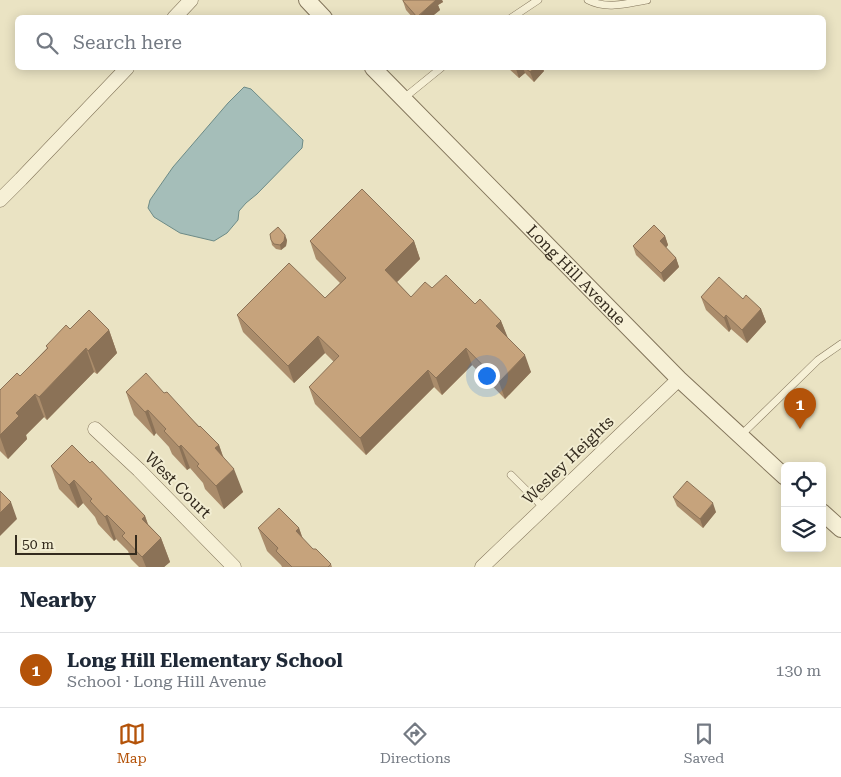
<!DOCTYPE html>
<html lang="en">
<head>
<meta charset="utf-8">
<style>
  body { margin:0; font-family:"Roboto Serif",serif; background:#f6f6f7; color:#1f2937 }
  .controls { position:absolute; right:15px; bottom:15px; display:grid; overflow:hidden; border-radius:8px; box-shadow:0 2px 12px #0003 }
  .controls button { width:45px; height:45px; display:grid; place-items:center; padding:0; border:0; border-bottom:1px solid #e0e1e3; background:#fff; color:#1f2937; font:25px sans-serif }
  .scale { position:absolute; left:15px; bottom:12px; width:122px; box-sizing:border-box; padding-left:5px; border:2px solid #342b1e; border-top:0; font-size:14px; line-height:18px; white-space:nowrap; color:#342b1e; -webkit-text-stroke:4px #f2edd2; paint-order:stroke }
  .you { position:absolute; left:486px; top:375px; width:18px; height:18px; margin:-12px; border:4px solid #fff; border-radius:50%; background:#1a73e8; box-shadow:0 0 0 8px #1a73e833 }
  .badge { display:grid; place-items:center; width:32px; height:32px; border-radius:50%; background:#b45309; color:#fff; font-size:16px; font-weight:700 }
  .pin { position:absolute; translate:-50% -41px; filter:drop-shadow(0 1px 2px #0008) }
  .pin::after { content:''; position:absolute; top:26px; width:18px; height:15px; background:inherit; clip-path:polygon(0 0,100% 0,50% 100%) }
  .list { margin:0; padding:0; list-style:none }
  h2 { display:flex; justify-content:space-between; align-items:center; height:65px; margin:0; padding:0 20px; font-size:21px }
  h2 small { font-size:16px; font-weight:400; color:#747a83 }
  .list li { display:grid; grid-template-columns:32px 1fr auto; gap:15px; align-items:center; box-sizing:border-box; height:75px; padding:0 20px; border-top:1px solid #e0e1e3 }
  .list b { display:block; font-size:19px; white-space:nowrap }
  .list p { margin:0; font-size:16px; white-space:nowrap; color:#747a83 }
  .list em { font-size:16px; font-style:normal; color:#747a83 }
  .icon { flex:none; width:28px; height:28px; fill:none; stroke:currentColor; stroke-width:2; stroke-linecap:round; stroke-linejoin:round }
  .map { position:relative; flex:none; width:841px; height:567px; overflow:hidden }
  .search { position:absolute; background:#fff; box-shadow:0 2px 12px #0003; left:15px; right:15px; top:15px; height:55px; display:flex; align-items:center; gap:12px; box-sizing:border-box; padding:0 18px; border-radius:8px; color:#747a83; font-size:19px }
  .sheet { height:140px; background:#fff }
  nav { display:flex; justify-content:space-around; align-items:center; box-sizing:border-box; height:70px; border-top:1px solid #e0e1e3; background:#fff; font-size:14px; color:#747a83 }
  nav a { display:grid; justify-items:center; gap:2px }
  nav .on { color:#b45309 }
  .map>svg:first-child { display:block }
  .water { fill:#a5beb9; stroke:#6d8b87 }
  .lines { fill:none; stroke-linecap:round; stroke-linejoin:round }
  .service-casing { stroke:#83755b; stroke-width:8 }
  .minor-casing { stroke:#83755b; stroke-width:15 }
  .tertiary-casing { stroke:#83755b; stroke-width:18 }
  .service { stroke:#f6f0d6; stroke-width:7 }
  .minor { stroke:#f6f0d6; stroke-width:14 }
  .tertiary { stroke:#f6f0d6; stroke-width:16 }
  .wall { fill:#aa8c6b }
  .shaded-wall { fill:#8b7257 }
  .building { fill:#c6a37c; stroke:#8b7257 }
  .labels { text-anchor:middle; dominant-baseline:central; stroke-width:4; stroke-linejoin:round; paint-order:stroke }
  .street-label { font-size:16px; fill:#342b1e; stroke:#f2edd2 }
</style>
</head>
<body>
<div class="map">
<svg width="841" height="567" viewBox="0 0 841 567">
  <rect width="100%" height="100%" fill="#eae3c3"/>
  <path class="water" d="M244 87 251 89 303 140 302 148 257 194 246 203 239 211 238 220 227 233 214 241 180 233 154 217 148 208 150 200 173 167 228 103Z"/>
  <g class="lines">
    <g class="service-casing">
      <path id="service" d="M588 0C607 10 628 3 647 0
        M511 18 538 0
        M404 98 441 68
        M740 436 818 360 841 344
        M511 475 544 508"/>
    </g>
    <g class="minor-casing">
      <path id="minor" d="M174 18 191 0
        M0 200 21 179 127 68
        M95 429 139 470 234 567
        M482 567 679 379"/>
    </g>
    <g class="tertiary-casing">
      <g id="tertiary">
        <path d="M307 0 324 18"/>
        <path id="s1" d="M373 68 679 379 785 477"/>
        <path d="M822 512 841 529"/>
      </g>
    </g>
    <use href="#service" class="service"/>
    <use href="#minor" class="minor"/>
    <use href="#tertiary" class="tertiary"/>
  </g>
  <path class="wall" d="M403 0H442L443 2 438 5 440 10 430 18H413L406 10 403 1Z
    M508 68H542L544 71 534 82 525 73 519 78Z
    M665 236 668 245 666 248 676 258 679 267 664 282 636 255 633 246Z
    M271 240H287L286 246 281 250 276 249 272 245Z
    M310 241H414L420 259 397 282 411 297 432 288 475 304 501 321 507 337 531 372 505 399 472 365 442 395 434 387 366 455 315 404 309 387 334 362 325 353 294 383 243 332 237 315 325 298 340 283 316 259Z
    M701 297 743 299 761 309 766 322 747 343 731 329 729 332 706 310Z
    M70 329 109 330 117 353 97 374 94 372 47 420 44 417 26 435 27 439 8 459 0 451V390L20 376 47 348 46 346Z
    M126 392 164 393 219 445 223 456 243 492 224 509 205 489 203 483 190 468 187 470 172 454 169 447 156 433 154 436 134 415Z
    M90 463 145 516 148 524 161 538 170 562 164 567H139L131 559 128 551 116 539 114 541 98 524 95 517 83 503 78 508 59 489 51 466Z
    M673 497 716 512 703 528 677 506Z
    M258 528H299L303 539 313 549 331 564 332 567H282L281 565 267 551Z"/>
  <path class="shaded-wall" d="M435 0H442L443 2 438 5 440 10 430 18H417Z
    M518 68H523L525 73 519 78 516 69Z
    M535 68H542L544 71 534 82 530 72Z
    M285 235 287 240 286 246 281 250 280 245Z
    M665 236 668 245 663 251 660 241Z
    M414 241 420 259 391 288 385 270Z
    M676 258 679 267 664 282 661 273Z
    M761 309 766 322 747 343 742 330Z
    M726 315 731 329 729 332 724 318Z
    M501 321 508 338 496 326Z
    M109 330 117 353 97 374 88 351Z
    M318 336 325 353 294 383 288 366Z
    M86 348 94 372 47 420 39 397Z
    M466 348 472 365 442 395 436 378Z
    M525 355 531 372 505 399 499 382Z
    M428 370 434 387 366 455 360 438Z
    M35 394 44 417 26 435 27 439 8 459 0 437V435L16 413Z
    M148 410 156 433 154 436 145 412Z
    M181 445 190 468 187 470 179 447Z
    M219 445 227 469 215 448Z
    M234 469 243 492 224 509 216 486Z
    M74 480 83 503 78 508 69 485Z
    M11 502 17 519 0 536V513Z
    M713 503 716 512 703 528 700 519Z
    M107 515 116 539 114 541 105 517Z
    M145 516 153 540 142 519Z
    M299 528 307 552 296 531Z
    M161 538 170 562 164 567H146L142 557Z"/>
  <path class="building" d="M403 0H436L417 17 403 1Z
    M525 68H535L530 72Z
    M362 189 414 241 385 270 411 297 425 282 432 288 446 275 475 304 480 299 501 321 496 326 525 355 499 382 466 348 436 378 428 370 360 438 309 387 339 356 318 336 288 366 237 315 289 263 325 298 346 278 310 241Z
    M654 225 665 236 660 241 676 258 661 273 633 246Z
    M278 227 285 235 284 241 280 245 274 244 271 240 270 234Z
    M719 277 743 299 746 295 761 309 742 330 726 315 724 318 701 297Z
    M89 310 109 330 88 351 86 348 39 397 35 394 16 413 19 416 0 435V390L17 373 20 376 48 348 46 346 66 325 70 329Z
    M146 373 164 393 167 392 199 427 200 426 219 445 215 448 234 469 216 486 197 466 199 464 181 445 179 447 164 431 166 429 148 410 145 412 126 392Z
    M72 445 90 463 92 461 145 516 142 519 161 538 142 557 122 536 125 533 107 515 105 517 90 501 92 499 74 480 69 485 51 466Z
    M687 481 713 503 700 519 673 497Z
    M0 491 11 502 0 513Z
    M279 508 299 528 296 531 313 549H316L331 564 328 567H292L276 551 278 548 258 528Z"/>
  <g class="labels">
    <g class="street-label">
      <text stroke="none"><textPath href="#s1" startOffset="290">Long Hill Avenue</textPath></text>
      <text transform="translate(568 460) rotate(-44)">Wesley Heights</text>
      <text transform="translate(178 485) rotate(45)">West Court</text>
    </g>
  </g>
</svg>
<div class="controls">
<button><svg class="icon" aria-label="locate" viewBox="0 0 24 24"><circle cx="12" cy="12" r="6"/><path d="M12 2v4M12 18v4M2 12h4M18 12h4"/></svg></button>
<button><svg class="icon" aria-label="layers" viewBox="0 0 24 24"><path d="M12 4l9 5-9 5-9-5zM3 14l9 5 9-5"/></svg></button>
</div>
<div class="scale">50 m</div>
<div class="you"></div>
<div class="pin badge" style="left:800px;top:429px">1</div>
<div class="search"><svg class="icon" aria-label="search" viewBox="0 0 24 24"><circle cx="10" cy="10" r="6"/><path d="M15 15l6 6"/></svg>Search here</div>
</div>
<section class="sheet">
<h2>Nearby<small></small></h2>
<ul class="list">
<li><span class="badge">1</span><div><b>Long Hill Elementary School</b><p>School · Long Hill Avenue</p></div><em>130 m</em></li>
</ul>
</section>
<nav>
<a class="on"><svg class="icon" aria-label="map" viewBox="0 0 24 24"><path d="M3 6l6-2 6 2 6-2v14l-6 2-6-2-6 2zM9 4v14M15 6v14"/></svg>Map</a>
<a><svg class="icon" aria-label="directions" viewBox="0 0 24 24"><path d="M12 3l9 9-9 9-9-9zM9 14v-3h6M13 9l2 2-2 2"/></svg>Directions</a>
<a><svg class="icon" aria-label="saved" viewBox="0 0 24 24"><path d="M7 4h10v16l-5-4-5 4z"/></svg>Saved</a>
</nav>
</body>
</html>
